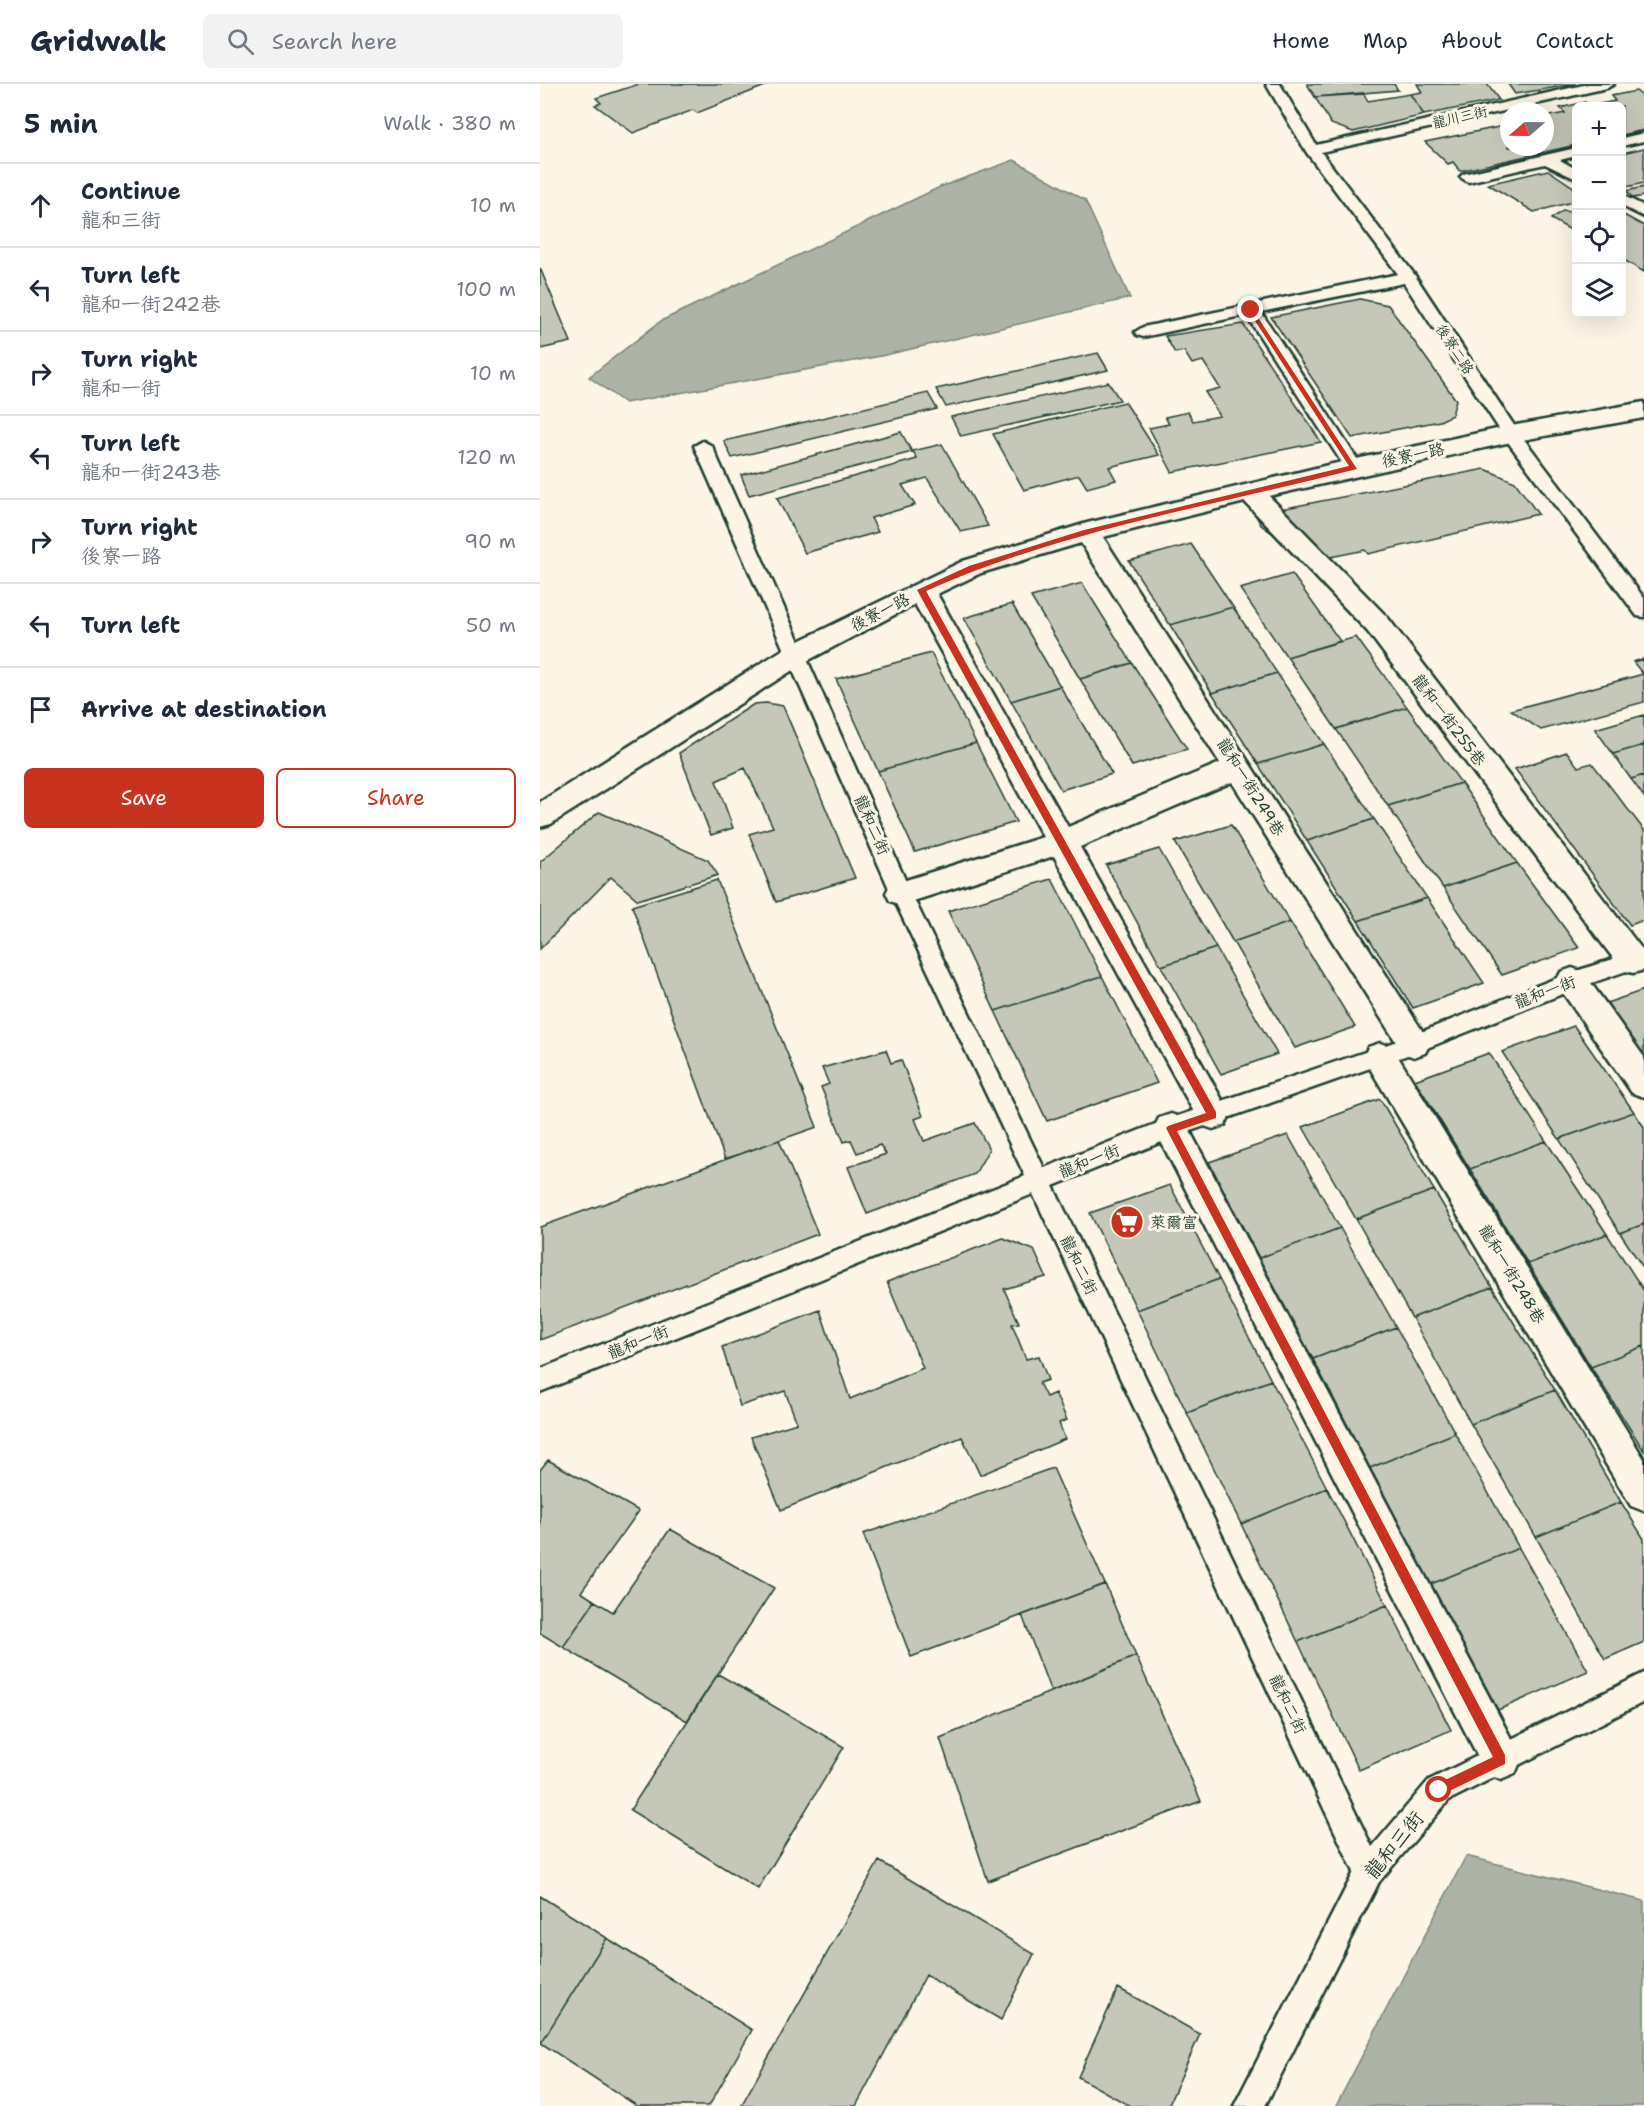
<!DOCTYPE html>
<html lang="en">
<head>
<meta charset="utf-8">
<style>
  body { margin:0; font-family:"Shantell Sans","LXGW WenKai TC",sans-serif; background:#f2f2f3; color:#1f2937 }
  .controls { position:absolute; right:18px; top:18px; display:grid; overflow:hidden; border-radius:9px; box-shadow:0 6px 24px #0002 }
  .controls button { width:54px; height:54px; display:grid; place-items:center; padding:0; border:0; border-bottom:2px solid #e0e1e3; background:#fff; color:#1f2937; font:30px sans-serif }
  .compass { position:absolute; left:960px; top:18px; width:54px; height:54px; border-radius:50%; background:#fff; box-shadow:0 6px 24px #0002; rotate:250deg }
  .stop { position:absolute; width:18px; height:18px; margin:-14px; border:4px solid #c8321e; border-radius:50%; background:#fff }
  .stop.end { background:#c8321e; border-color:#fff; box-shadow:0 2px 6px #0008 }
  .list { margin:0; padding:0; list-style:none }
  h2 { display:flex; justify-content:space-between; align-items:center; height:78px; margin:0; padding:0 24px; font-size:26px }
  h2 small { font-size:20px; font-weight:400; color:#747a83 }
  .list li { display:grid; grid-template-columns:39px 1fr auto; gap:18px; align-items:center; box-sizing:border-box; height:84px; padding:0 24px; border-top:2px solid #e0e1e3 }
  .list b { display:block; font-size:22px; white-space:nowrap }
  .list p { margin:0; font-size:20px; white-space:nowrap; color:#747a83 }
  .list em { font-size:20px; font-style:normal; color:#747a83 }
  .actions { display:flex; gap:12px; padding:18px 24px }
  .actions a { flex:1; padding:14px 0; border:2px solid #c8321e; border-radius:9px; text-align:center; font-size:21px; color:#c8321e }
  .actions .main { background:#c8321e; color:#fff }
  .icon { flex:none; width:33px; height:33px; fill:none; stroke:currentColor; stroke-width:2; stroke-linecap:round; stroke-linejoin:round }
  .map { position:relative; flex:none; width:1104px; height:2022px; overflow:hidden }
  header { display:flex; align-items:center; gap:36px; box-sizing:border-box; height:84px; padding:0 30px; background:#fff; border-bottom:2px solid #e0e1e3 }
  header strong { font-size:28px }
  nav { display:flex; gap:33px; margin-inline-start:auto; font-size:21px }
  .search { width:420px; height:54px; background:#f2f2f3; display:flex; align-items:center; gap:15px; box-sizing:border-box; padding:0 21px; border-radius:9px; color:#747a83; font-size:22px }
  main { display:flex }
  aside { flex:1; background:#fff }
  .map>svg:first-child { display:block }
  .water { fill:#aeb3a7; stroke:#758479; stroke-width:1.5 }
  .building { fill:#c5c7b9; stroke:#1f3d34; stroke-width:1.5 }
  .lines { fill:none; stroke-linecap:round; stroke-linejoin:round }
  .service-casing { stroke:#1f3d34; stroke-width:5 }
  .minor-casing { stroke:#1f3d34; stroke-width:5 }
  .service { fill:#fcf5e5; fill-rule:evenodd }
  .minor { fill:#fcf5e5; fill-rule:evenodd }
  .route { fill:#c8321e }
  .labels { text-anchor:middle; dominant-baseline:central; stroke-width:6; stroke-linejoin:round; paint-order:stroke }
  .far-street-label { font-size:14px; fill:#1f3d34; stroke:#fcf5e5 }
  .street-label { font-size:16px; fill:#1f3d34; stroke:#fcf5e5 }
  .poi-label { font-size:16px; fill:#1f3d34; stroke:#fcf5e5; text-anchor:start }
  .near-street-label { font-size:20px; fill:#1f3d34; stroke:#fcf5e5 }
</style>
</head>
<body>
<header>
<strong>Gridwalk</strong>
<div class="search"><svg class="icon" aria-label="search" viewBox="0 0 24 24"><circle cx="10" cy="10" r="6"/><path d="M15 15l6 6"/></svg>Search here</div>
<nav><a>Home</a><a>Map</a><a>About</a><a>Contact</a></nav>
</header>
<main>
<aside>
<h2>5 min<small>Walk · 380 m</small></h2>
<ul class="list">
<li><svg class="icon" aria-label="ahead" viewBox="0 0 24 24"><path d="M12 20V5M6 11l6-6 6 6"/></svg><div><b>Continue</b><p>龍和三街</p></div><em>10 m</em></li>
<li><svg class="icon" aria-label="left" viewBox="0 0 24 24"><path d="M17 20v-9H6M10 6l-5 5 5 5"/></svg><div><b>Turn left</b><p>龍和一街242巷</p></div><em>100 m</em></li>
<li><svg class="icon" aria-label="right" viewBox="0 0 24 24"><path d="M7 20v-9h11M14 6l5 5-5 5"/></svg><div><b>Turn right</b><p>龍和一街</p></div><em>10 m</em></li>
<li><svg class="icon" aria-label="left" viewBox="0 0 24 24"><path d="M17 20v-9H6M10 6l-5 5 5 5"/></svg><div><b>Turn left</b><p>龍和一街243巷</p></div><em>120 m</em></li>
<li><svg class="icon" aria-label="right" viewBox="0 0 24 24"><path d="M7 20v-9h11M14 6l5 5-5 5"/></svg><div><b>Turn right</b><p>後寮一路</p></div><em>90 m</em></li>
<li><svg class="icon" aria-label="left" viewBox="0 0 24 24"><path d="M17 20v-9H6M10 6l-5 5 5 5"/></svg><div><b>Turn left</b></div><em>50 m</em></li>
<li><svg class="icon" aria-label="arrive" viewBox="0 0 24 24"><path d="M6 21V4h12l-3 4 3 4H6"/></svg><div><b>Arrive at destination</b></div></li>
</ul>
<div class="actions"><a class="main">Save</a><a>Share</a></div>
</aside>
<div class="map">
<svg width="1104" height="2022" viewBox="0 0 1104 2022">
  <rect width="100%" height="100%" fill="#fcf5e5"/>
  <filter id="ink" filterUnits="userSpaceOnUse"><feTurbulence type="fractalNoise" baseFrequency=".0167" numOctaves="2"/><feDisplacementMap in="SourceGraphic" scale="12" xChannelSelector="R" yChannelSelector="G"/><feConvolveMatrix kernelMatrix="1 2 1 2 8 2 1 2 1" color-interpolation-filters="sRGB"/></filter>
  <g filter="url(#ink)">
    <path class="water" d="M474 76 545 116 590 214 341 272 85 319 49 293 121 237 400 103Z
      M926 1772 1104 1817V2022H796Z"/>
    <path class="building" d="M99 0H230L157 29 153 26 93 49 55 21 61 19 56 14Z
      M767 0H854L858 6 775 13Z
      M877 0H947L959 16 884 31 870 10 882 8Z
      M968 0H1036L975 10Z
      M1096 7 1104 13V46L1082 51V22H1036V61L920 87 913 78 908 80 885 58 969 41V63H1005V33L1025 29 1020 24 1045 18 1050 22 1075 17 1071 12Z
      M824 10 828 17 870 10 884 31 813 48 791 40 775 13Z
      M1104 64V99L1082 104V69Z
      M1008 86 1036 105V117L994 128 948 100Z
      M1104 103V112L1093 114 1086 107Z
      M1036 123V149L1011 135 1024 126 1028 128Z
      M1082 130 1104 142V188L1082 175Z
      M0 184 31 258 0 265Z
      M820 215 848 221 916 316 912 331 900 337 812 354 731 233Z
      M703 240 781 358 632 388 609 344 629 340 625 333 648 328 653 337 680 332 665 308 680 304 663 277 652 280 644 267 635 269 625 252Z
      M558 269 568 286 406 323 396 305Z
      M568 298 580 316 421 352 411 333Z
      M388 309 397 325 192 374 184 357Z
      M585 318 619 371 569 383 576 396 547 404 539 391 484 406 453 350Z
      M361 348 372 368 209 411 201 391Z
      M402 360 448 442 421 448 387 394 362 401 375 421 331 434 338 448 265 469 237 414 377 375 373 367Z
      M945 385 975 398 998 430 828 470 825 466 771 477 721 441 715 430Z
      M651 460 693 523 630 541 589 477Z
      M752 490 800 557 747 573 700 505Z
      M542 499 592 579 540 595 491 513Z
      M472 520 520 602 471 617 424 534Z
      M693 523 737 589 672 609 630 541Z
      M816 553 867 623 796 645 747 573Z
      M391 569 436 659 338 687 296 595Z
      M1103 575 1104 618 1001 646 971 626 1103 590 1093 578Z
      M592 579 647 665 592 682 540 595Z
      M737 589 784 660 718 680 672 609Z
      M520 602 572 690 521 706 471 617Z
      M226 619 243 622 315 794 236 818 209 750 233 743 205 684 176 697 193 744 171 751 139 669 214 620Z
      M867 623 921 699 848 722 796 645Z
      M1104 631V661L1073 670 1055 645Z
      M436 659 476 738 375 768 338 687Z
      M784 660 834 735 767 757 718 680Z
      M1104 661V691L1091 695 1073 670Z
      M1027 668 1038 683 1052 679 1104 746V836L1090 841 975 685Z
      M1104 691V713L1091 695Z
      M921 699 977 779 903 804 848 722Z
      M59 728 168 776 178 791 98 816 71 793 0 865V778Z
      M834 735 887 814 818 837 767 757Z
      M691 741 750 838 693 858 635 758Z
      M619 765 676 864 621 882 566 781Z
      M977 779 1039 864 962 891 903 804Z
      M512 795 562 892 455 927 408 827Z
      M177 796 277 1043 185 1075 92 822Z
      M887 814 944 899 873 924 818 837Z
      M750 838 815 943 755 964 693 858Z
      M676 864 737 970 681 990 621 882Z
      M562 892 617 999 507 1037 455 927Z
      M1104 906V978L1064 920Z
      M1034 942 1094 1028 1019 1055 962 968Z
      M346 966 351 979 361 976 383 1032 375 1035 384 1057 435 1039 449 1065 435 1090 327 1130 308 1083 346 1070 340 1061 317 1069 311 1056 304 1058 281 1003 289 1000 282 984Z
      M949 969 1006 1057 930 1085 875 996Z
      M840 1015 894 1106 816 1135 763 1043Z
      M1094 1028 1104 1043V1140L1080 1149 1019 1055Z
      M748 1051 800 1144 719 1174 669 1078Z
      M239 1056 278 1150 0 1256V1143Z
      M1006 1057 1067 1150 988 1180 930 1085Z
      M630 1101 679 1195 597 1226 550 1129Z
      M894 1106 952 1203 872 1234 816 1135Z
      M1104 1140V1185L1080 1149Z
      M800 1144 856 1243 773 1275 719 1174Z
      M1067 1150 1104 1207V1262L1051 1283 988 1180Z
      M463 1154 494 1166 506 1193 464 1205 479 1239 472 1240 486 1275 499 1272 508 1296 499 1299 506 1313 515 1309 527 1336 519 1339 525 1355 440 1391 422 1353 241 1426 211 1353 257 1339 245 1307 200 1322 182 1263 280 1226 310 1315 383 1284 347 1198Z
      M679 1195 731 1296 647 1329 597 1226Z
      M952 1203 1015 1306 931 1340 872 1234Z
      M856 1243 915 1349 830 1384 773 1275Z
      M1104 1262V1367L1051 1283Z
      M731 1296 787 1404 701 1440 647 1329Z
      M1015 1306 1081 1418 996 1453 931 1340Z
      M915 1349 979 1464 891 1500 830 1384Z
      M8 1376 99 1427 41 1508 55 1517 23 1563 0 1549V1386Z
      M513 1384 565 1500 371 1573 323 1450Z
      M787 1404 847 1521 758 1558 701 1440Z
      M1081 1418 1104 1455V1558L1065 1575 996 1453Z
      M130 1445 234 1504 147 1637 23 1563 55 1517 73 1528Z
      M979 1464 1048 1587 958 1626 891 1500Z
      M565 1500 596 1572 511 1608 482 1531Z
      M847 1521 911 1646 819 1686 758 1558Z
      M596 1572 661 1717 448 1797 400 1654Z
      M178 1590 304 1663 218 1805 90 1726Z
      M339 1777 494 1870 461 1936 386 1891 316 2022H201Z
      M0 1812 67 1854 1 1959 0 1958Z
      M67 1854 212 1946 169 2022H97L1 1959Z
      M578 1904 660 1950 628 2022H590L538 1993Z"/>
    <g class="lines">
      <g class="service-casing">
        <path id="service" d="M726 0H740L776 61 1048 0H1074L1067 4 781 68 874 190 977 346 1104 514V533L1097 532 965 354 864 199 721 228 823 384 814 390 808 388 706 231 603 253 597 251 595 248 603 243 858 190 767 69Z
          M1104 49V57L1082 62V54Z
          M1036 64V72L1020 76 1036 85V95L1005 80 928 98 920 93 923 90Z
          M1082 111 1104 122V133L1082 122Z
          M163 357 172 362 371 809 504 1084 623 1037 866 954 1024 891 1104 865V881L1040 903 882 966 639 1051 513 1102 832 1763 889 1696 1104 1589V1618L909 1716 839 1798 725 2022H694L814 1788 493 1110 0 1308V1285L485 1092 351 809 154 362Z"/>
      </g>
      <g class="minor-casing">
        <path id="minor" d="M1104 318V334L971 358 729 412 848 534 1104 868V886L1093 889 1082 886 828 548 705 418 563 453 885 951 890 960 885 969 874 973 863 969 692 698 540 763 685 1021 690 1031 685 1041 673 1045 661 1041 514 772 361 821 350 817 346 809 350 801 503 753 375 520 267 577 11 740 0 743V718L247 563 423 477 547 439 788 381 971 342ZM541 459 680 679 528 743 397 510 441 489Z
          M1032 884 1043 888 1104 973V1013L1092 1009 1021 906 1016 897 1021 888Z
          M840 959 852 963 1104 1375V1427L1091 1422 828 981 824 972 828 963Z
          M631 1030 643 1034 975 1662 981 1676 975 1690 961 1696 947 1690 614 1044 619 1034Z"/>
      </g>
      <use href="#service" class="service"/>
      <use href="#minor" class="minor"/>
    </g>
  </g>
  <path class="route" d="M711 223 817 385C672 422 523 446 386 507L676 1028V1034L637 1047 965 1671V1680L899 1712 895 1710V1701L953 1673 626 1044 628 1042 666 1029 377 506 429 482 544 446 809 382 708 226Z"/>
  <defs>
    <g id="supermarket-disc" transform="scale(1.725)"><circle r="9.5" fill="#c8321e" stroke="#fcf5e5"/><path d="M-6-5.5h2.5l.6 2H6L4.5 2H-2.5L-4.4-4H-6ZM-1.5 3.2a1.3 1.3 0 1 0 .1 0ZM3 3.2a1.3 1.3 0 1 0 .1 0Z" fill="#fff"/></g>
  </defs>
  <g fill-rule="evenodd">
    <use href="#supermarket-disc" x="587" y="1138"/>
  </g>
  <g class="labels">
    <g class="far-street-label">
      <text transform="translate(920 33) rotate(-13)">龍川三街</text>
      <text transform="translate(915 265) rotate(57)">後寮二路</text>
    </g>
    <g class="street-label">
      <text transform="translate(873 371) rotate(-12)">後寮一路</text>
      <text transform="translate(340 528) rotate(-27)">後寮一路</text>
      <text transform="translate(909 636) rotate(53)">龍和一街255巷</text>
      <text transform="translate(711 703) rotate(58)">龍和一街249巷</text>
      <text transform="translate(332 741) rotate(66)">龍和二街</text>
      <text transform="translate(1005 908) rotate(-21)">龍和一街</text>
      <text transform="translate(549 1077) rotate(-22)">龍和一街</text>
      <text transform="translate(539 1181) rotate(64)">龍和二街</text>
      <text transform="translate(972 1190) rotate(59)">龍和一街248巷</text>
      <text transform="translate(98 1258) rotate(-22)">龍和一街</text>
      <text transform="translate(748 1620) rotate(64)">龍和二街</text>
    </g>
    <g class="poi-label">
      <text x="610" y="1138">萊爾富</text>
    </g>
    <g class="near-street-label">
      <text transform="translate(854 1761) rotate(-51)">龍和三街</text>
    </g>
  </g>
</svg>
<div class="controls">
<button>+</button>
<button>−</button>
<button><svg class="icon" aria-label="locate" viewBox="0 0 24 24"><circle cx="12" cy="12" r="6"/><path d="M12 2v4M12 18v4M2 12h4M18 12h4"/></svg></button>
<button><svg class="icon" aria-label="layers" viewBox="0 0 24 24"><path d="M12 4l9 5-9 5-9-5zM3 14l9 5 9-5"/></svg></button>
</div>
<svg class="compass" viewBox="-18 -18 36 36"><path d="M0-13l5 13h-10z" fill="#e53935"/><path d="M0 13l5-13h-10z" fill="#747a83"/></svg>
<div class="stop" style="left:899px;top:1706px"></div>
<div class="stop end" style="left:711px;top:226px"></div>
</div>
</main>
</body>
</html>
